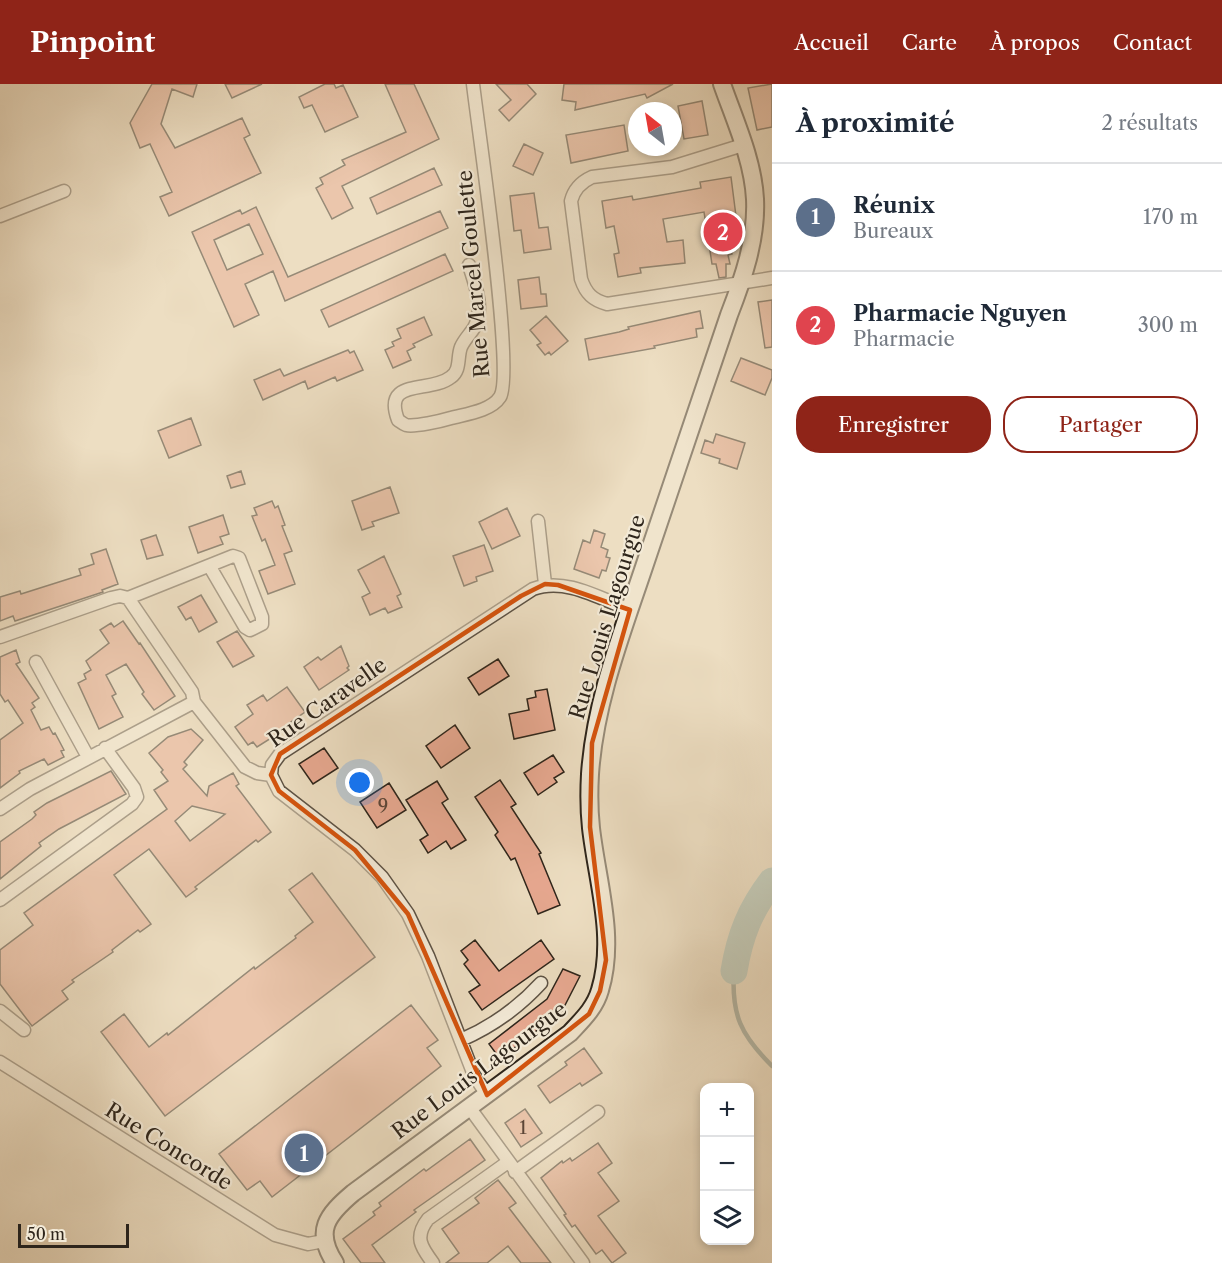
<!DOCTYPE html>
<html lang="fr">
<head>
<meta charset="utf-8">
<style>
  body { margin:0; font-family:"Libre Caslon Text",serif; background:#f6f6f7; color:#1f2937 }
  .controls { position:absolute; right:18px; bottom:18px; display:grid; overflow:hidden; border-radius:12px; box-shadow:0 3px 9px #0003 }
  .controls button { width:54px; height:54px; display:grid; place-items:center; padding:0; border:0; border-bottom:2px solid #e0e1e3; background:#fff; color:#1f2937; font:30px sans-serif }
  .compass { position:absolute; left:628px; top:18px; width:54px; height:54px; border-radius:50%; background:#fff; box-shadow:0 3px 9px #0003; rotate:329deg }
  .scale { position:absolute; left:18px; bottom:15px; width:111px; box-sizing:border-box; padding-left:6px; border:3px solid #2e251b; border-top:0; font-size:16px; line-height:21px; white-space:nowrap; color:#2e251b; -webkit-text-stroke:4px #f3ead7; paint-order:stroke }
  .you { position:absolute; left:360px; top:699px; width:21px; height:21px; margin:-15px; border:4px solid #fff; border-radius:50%; background:#1a73e8; box-shadow:0 0 0 9px #1a73e833 }
  .badge { display:grid; place-items:center; width:39px; height:39px; border-radius:50%; background:#8f2418; color:#fff; font-size:20px; font-weight:700 }
  .pin { position:absolute; translate:-50% -50%; border:3px solid #fff; box-shadow:0 2px 6px #0006 }
  .list { margin:0; padding:0; list-style:none }
  h2 { display:flex; justify-content:space-between; align-items:center; height:78px; margin:0; padding:0 24px; font-size:26px }
  h2 small { font-size:20px; font-weight:400; color:#747a83 }
  .list li { display:grid; grid-template-columns:39px 1fr auto; gap:18px; align-items:center; box-sizing:border-box; height:108px; padding:0 24px; border-top:2px solid #e0e1e3 }
  .list b { display:block; font-size:22px; white-space:nowrap }
  .list p { margin:0; font-size:20px; white-space:nowrap; color:#747a83 }
  .list em { font-size:20px; font-style:normal; color:#747a83 }
  .actions { display:flex; gap:12px; padding:18px 24px }
  .actions a { flex:1; padding:14px 0; border:2px solid #8f2418; border-radius:24px; text-align:center; font-size:21px; color:#8f2418 }
  .actions .main { background:#8f2418; color:#fff }
  .icon { flex:none; width:33px; height:33px; fill:none; stroke:currentColor; stroke-width:2; stroke-linecap:round; stroke-linejoin:round }
  .map { position:relative; flex:none; width:772px; height:1179px; overflow:hidden }
  header { display:flex; align-items:center; gap:36px; box-sizing:border-box; height:84px; padding:0 30px; background:#8f2418; color:#fff }
  header strong { font-size:28px }
  nav { display:flex; gap:33px; margin-inline-start:auto; font-size:21px }
  main { display:flex }
  aside { flex:1; background:#fff }
  .map>svg:first-child { display:block }
  .lines { fill:none; stroke-linecap:round; stroke-linejoin:round }
  .stream { stroke:#6e8078; stroke-width:4.5 }
  .river { stroke:#99bcb6; stroke-width:27 }
  .building { fill:#e8a991; stroke:#2e251b; stroke-width:1.5; fill-rule:evenodd }
  .street-casing { stroke:#5e5345; stroke-width:15 }
  .secondary-casing { stroke:#2e251b; stroke-width:20 }
  .street { stroke:#f3ead7; stroke-width:12 }
  .secondary { stroke:#f3ead7; stroke-width:16 }
  .marked { fill:none; stroke:#d5540e; stroke-width:4.5; stroke-linejoin:round }
  .labels { text-anchor:middle; dominant-baseline:central; stroke-width:4.5; stroke-linejoin:round; paint-order:stroke }
  .number-label { font-size:18px; fill:#5c4638 }
  .street-label { font-size:21px; fill:#2e251b; stroke:#f3ead7 }
</style>
</head>
<body>
<header>
<strong>Pinpoint</strong>
<nav><a>Accueil</a><a>Carte</a><a>À propos</a><a>Contact</a></nav>
</header>
<main>
<div class="map">
<svg width="772" height="1179" viewBox="0 0 772 1179">
  <rect width="100%" height="100%" fill="#eddec2"/>
  <filter id="stains"><feTurbulence type="fractalNoise" baseFrequency=".00333" numOctaves="4"/><feColorMatrix values="0 0 0 0 .2 0 0 0 0 .09 0 0 0 0 .02 0 0 0 .5 -.17"/></filter>
  <radialGradient id="worn" r=".72"><stop offset=".6" stop-color="#630" stop-opacity="0"/><stop offset="1" stop-color="#630" stop-opacity=".3"/></radialGradient>
  <g class="lines">
    <path class="stream" d="M734 887C731 931 741 951 772 982"/>
    <path class="river" d="M734 887C740 851 750 826 772 797"/>
  </g>
  <path class="building" d="M152 0H197L193 13 172 5 161 40 175 64 242 34 250 51 244 54 261 89 169 132 160 113 172 108 150 60 140 64 130 39Z
    M225 0H262L232 14Z
    M325 0H334L336 4 343 1 358 33 325 48 312 21 304 24 299 13Z
    M385 0H414L439 55 342 102 353 124 332 135 316 104 323 100 320 94 345 81 342 76 406 48Z
    M496 0H527L536 10 509 37 499 26 511 16Z
    M564 0H673L647 14 645 10 575 26 576 18 562 16Z
    M772 0V43L757 46 748 4Z
    M702 17 708 51 684 55 678 22Z
    M624 41 628 67 571 79 566 51Z
    M524 60 543 69 533 91 513 82Z
    M434 84 442 101 377 130 370 114Z
    M731 93 736 132 727 133 732 170 728 171 730 180H726V193L719 194 716 180H712L704 128 663 135 667 158 683 156 685 179 640 184 641 189 618 193 614 170 619 169 614 142 606 144 602 117 632 112 633 116 656 112 701 104 700 98Z
    M534 109 539 144 548 143 551 165 524 169 521 146 514 147 510 112Z
    M256 123 288 193 440 127 448 144 285 217 273 187 245 200 259 231 234 243 192 148 240 126 242 130ZM249 140 263 170 227 186 214 156Z
    M445 170 453 187 329 243 321 226Z
    M539 193 541 210H546L547 222 521 225 518 196Z
    M772 216V263L765 264 758 218Z
    M700 227 703 244 696 245 697 253 654 262 655 264 589 276 585 255 619 248 629 245 628 243Z
    M546 232 568 257 551 271 549 268 545 271 537 261 541 259 530 246Z
    M424 233 432 251 413 260 415 263 407 267 411 276 393 284 385 266 394 262 392 258 401 254 397 245Z
    M348 266 350 269 354 267 363 286 337 297 335 293 308 305 305 297 263 316 254 296 280 285 284 292Z
    M741 274 772 286V294L765 311 731 297Z
    M191 334 201 361 169 374 158 347Z
    M716 350 745 359 737 385 719 379 720 375 701 369 705 356 713 359Z
    M241 387 245 400 231 404 227 392Z
    M390 403 399 429 372 438 374 442 362 446 352 417Z
    M272 417 275 424 278 422 285 441 282 442 292 467 284 470 295 500 268 510 259 487 275 481 265 455 262 457 252 432 257 431 254 424Z
    M507 424 520 452 492 465 479 438Z
    M223 431 229 450 220 453 223 460 198 469 189 443Z
    M594 446 605 450 601 463 608 466 606 473 610 474 606 487 602 486 599 494 574 485 583 456 590 459Z
    M156 451 163 471 147 475 141 456Z
    M484 461 493 487 476 493 477 497 464 502 453 472Z
    M106 465 118 500 102 506 103 508 15 537 13 532 0 537V513L20 507 21 510 81 491 79 485 94 480 91 470Z
    M384 472 401 510 397 512 402 523 388 529 385 524 370 531 362 513 370 509 358 486Z
    M201 511 217 538 199 548 191 533 186 536 178 523Z
    M123 537 139 560 140 559 175 612 154 626 142 610 144 608 126 580 106 591 116 610 112 612 123 633 99 645 78 599 86 595 84 590 91 586 86 577 109 559 100 546 111 539 114 543Z
    M237 547 254 572 233 583 217 558Z
    M341 562 349 582 347 584 349 586 319 606 304 583 318 573 321 576Z
    M16 566 20 578 16 580 39 614 32 619 35 623 31 626 41 646 49 643 53 650 55 649 64 666 61 667 64 673 48 681 44 675 19 687 20 689 0 704V656L23 639 8 616 5 618 0 610V573Z
    M498 575 509 592 479 611 468 594Z
    M287 603 305 628 285 642 287 644 257 663 253 658 248 661 235 643 253 630 247 621 263 611 267 617Z
    M547 605 555 646 514 655 509 630 529 626 527 615 536 613 535 607Z
    M455 641 470 664 441 684 426 662Z
    M191 645 203 656 184 678 187 681 183 685 207 712 209 702 233 689 239 700 236 702 271 748 258 758 256 756 195 803 197 805 186 813 149 765 114 791 151 840 140 848 138 846 112 866 113 868 72 896 74 898 62 907 68 915 32 942 0 900V866L33 841 24 829 167 725 154 706 168 697 161 688 163 686 149 669 168 653ZM192 722 225 730 190 757 175 737Z
    M324 664 338 684 313 700 299 680Z
    M553 671 564 688 554 694 557 698 538 711 524 689Z
    M111 687 126 710 59 745 39 759 41 762 0 795V758L32 735 36 731 34 728 47 719Z
    M500 696 516 720 511 723 541 769 539 770 560 821 538 830 515 774 511 776 495 751 498 748 475 713Z
    M437 697 448 715 442 719 466 756 451 765 446 757 428 769 420 756 428 751 406 716Z
    M389 699 406 726 377 744 360 718Z
    M312 789 375 873 165 1032 101 948 124 930 149 963 167 949 168 951 254 883 255 885 296 854 295 852 313 838 289 806Z
    M475 856 499 887 541 856 554 875 482 926 469 908 480 901 464 880 468 876 461 867Z
    M563 885 580 892 562 927 500 975 489 960 547 915Z
    M411 921 438 956 427 964 441 982 272 1113 260 1097 247 1106 219 1070Z
    M584 964 602 989 582 1002 580 999 550 1019 538 1002 567 981 565 978Z
    M525 1025 542 1049 521 1063 505 1039Z
    M470 1055 485 1076 414 1126 416 1128 372 1161 385 1179H361L343 1155 375 1131 373 1128 381 1122 379 1119 424 1085 426 1087Z
    M598 1059 612 1079 598 1089 619 1117 598 1132 626 1169 612 1179 602 1166 596 1170 575 1141 572 1143 564 1131 566 1130 541 1094 562 1077 563 1079 570 1074 572 1077Z
    M498 1096 516 1119 509 1124 551 1179H521L508 1162 487 1179H446L459 1169 442 1145 479 1119 475 1114Z"/>
  <g class="lines">
    <g class="street-casing">
      <path id="street" d="M743 61 672 83 592 93C581 98 574 105 571 117L581 195C586 210 593 216 607 220L772 194
        M0 132 64 107
        M469 181C475 201 485 224 474 244 470 250 464 256 461 263 457 273 461 286 451 293 430 310 382 293 398 336 401 338 403 340 406 341 415 343 441 337 451 334 466 330 491 327 500 313 515 289 478 44 473 0
        M538 437 545 500
        M128 514 233 472 239 474 262 533V540L250 546 245 543 210 483
        M0 553 111 514 120 512 128 514 192 608 194 618 245 683 257 689 271 691
        M36 578 88 673
        M0 725 30 705 194 618
        M0 816 132 720 137 713 134 704 105 664
        M0 927 24 946
        M461 956C491 943 519 923 541 899
        M0 978 275 1151 308 1160 324 1157
        M487 1011 474 991 428 872 408 830 382 793 355 766 279 707 271 691 272 681 280 670 533 505C565 493 599 514 630 526
        M469 1023 583 1179
        M515 1088 598 1028
        M433 1179C421 1163 414 1153 428 1135L508 1078"/>
    </g>
    <g class="secondary-casing">
      <path id="secondary" d="M335 1179C314 1147 327 1131 353 1109L570 949C582 936 595 924 600 906 616 853 597 797 591 744 589 726 589 708 590 690 595 617 622 549 645 480 673 397 701 314 729 231 743 195 757 155 755 115 753 76 735 37 722 0"/>
    </g>
    <use href="#street" class="street"/>
    <use href="#secondary" class="secondary"/>
  </g>
  <path d="M0 0H772V1179H0ZM545 500 558 501 630 526 592 659 590 743 606 876 600 907 589 930 487 1011 408 830 355 766 279 707 271 691 280 670 521 512Z" fill="#eddec2" fill-opacity=".55" fill-rule="evenodd"/>
  <path class="marked" d="M545 500 558 501 630 526 592 659 590 743 606 876 600 907 589 930 487 1011 408 830 355 766 279 707 271 691 280 670 521 512Z"/>
  <g class="labels">
    <g class="number-label">
      <text x="383" y="722">9</text>
      <text x="523" y="1044">1</text>
    </g>
    <g class="street-label">
      <text transform="translate(473 190) rotate(-95)">Rue Marcel Goulette</text>
      <text transform="translate(607 533) rotate(-73)">Rue Louis Lagourgue</text>
      <text transform="translate(327 618) rotate(-35)">Rue Caravelle</text>
      <text transform="translate(479 986) rotate(-37)">Rue Louis Lagourgue</text>
      <text transform="translate(169 1062) rotate(32)">Rue Concorde</text>
    </g>
  </g>
  <rect width="100%" height="100%" filter="url(#stains)"/>
  <rect width="100%" height="100%" fill="url(#worn)"/>
</svg>
<div class="controls">
<button>+</button>
<button>−</button>
<button><svg class="icon" aria-label="layers" viewBox="0 0 24 24"><path d="M12 4l9 5-9 5-9-5zM3 14l9 5 9-5"/></svg></button>
</div>
<svg class="compass" viewBox="-18 -18 36 36"><path d="M0-13l5 13h-10z" fill="#e53935"/><path d="M0 13l5-13h-10z" fill="#747a83"/></svg>
<div class="scale">50 m</div>
<div class="you"></div>
<div class="pin badge" style="left:304px;top:1069px;background:#5c6f8a">1</div>
<div class="pin badge" style="left:723px;top:148px;background:#e0444e">2</div>
</div>
<aside>
<h2>À proximité<small>2 résultats</small></h2>
<ul class="list">
<li><span class="badge" style="background:#5c6f8a">1</span><div><b>Réunix</b><p>Bureaux</p></div><em>170 m</em></li>
<li><span class="badge" style="background:#e0444e">2</span><div><b>Pharmacie Nguyen</b><p>Pharmacie</p></div><em>300 m</em></li>
</ul>
<div class="actions"><a class="main">Enregistrer</a><a>Partager</a></div>
</aside>
</main>
</body>
</html>
